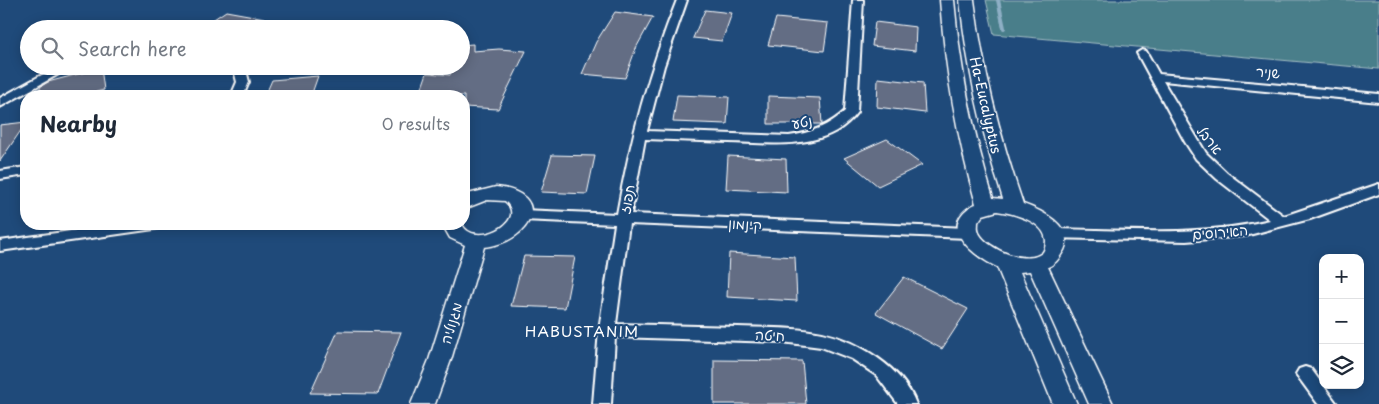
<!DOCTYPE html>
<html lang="en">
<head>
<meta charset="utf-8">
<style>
  body { margin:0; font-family:"Playpen Sans","Playpen Sans Hebrew",sans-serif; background:#f6f6f7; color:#1f2937 }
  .controls { position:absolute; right:15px; bottom:15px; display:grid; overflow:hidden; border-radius:10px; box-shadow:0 2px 12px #0003 }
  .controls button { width:45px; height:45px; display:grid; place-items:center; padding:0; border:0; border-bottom:1px solid #e0e1e3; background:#fff; color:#1f2937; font:25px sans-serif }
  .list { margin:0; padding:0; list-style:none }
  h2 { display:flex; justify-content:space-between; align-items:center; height:65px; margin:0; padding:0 20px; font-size:21px }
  h2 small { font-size:16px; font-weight:400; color:#747a83 }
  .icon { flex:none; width:28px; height:28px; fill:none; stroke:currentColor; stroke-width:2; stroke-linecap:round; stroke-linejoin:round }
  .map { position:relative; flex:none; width:1379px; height:404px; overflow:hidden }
  .search { position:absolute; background:#fff; box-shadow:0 2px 12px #0003; left:20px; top:20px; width:450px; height:55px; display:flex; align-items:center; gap:12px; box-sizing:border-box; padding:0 18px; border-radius:28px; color:#747a83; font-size:19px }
  .panel { position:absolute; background:#fff; box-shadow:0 2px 12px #0003; left:20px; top:90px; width:450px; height:140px; border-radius:20px }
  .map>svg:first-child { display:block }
  .green { fill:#4a7e8a; stroke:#a4bec4 }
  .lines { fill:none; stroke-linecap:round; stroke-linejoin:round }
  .stream { stroke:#8eafc5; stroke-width:4 }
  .building { fill:#646d84; stroke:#fff }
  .street-casing { stroke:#fff; stroke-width:4 }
  .secondary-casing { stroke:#fff; stroke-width:3 }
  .street { fill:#1f4a7a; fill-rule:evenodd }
  .secondary { fill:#1f4a7a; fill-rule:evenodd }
  .labels { text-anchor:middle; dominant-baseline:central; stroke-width:4; stroke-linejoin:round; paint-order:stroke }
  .street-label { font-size:14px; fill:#fff; stroke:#1f4a7a }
  .neighbourhood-label { font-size:15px; letter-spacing:1px; fill:#fff; stroke:#1f4a7a }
</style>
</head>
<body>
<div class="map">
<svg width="1379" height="404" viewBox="0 0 1379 404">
  <rect width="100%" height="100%" fill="#1f4a7a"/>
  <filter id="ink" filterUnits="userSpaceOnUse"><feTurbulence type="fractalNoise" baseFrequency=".02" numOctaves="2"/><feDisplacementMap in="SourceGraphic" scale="10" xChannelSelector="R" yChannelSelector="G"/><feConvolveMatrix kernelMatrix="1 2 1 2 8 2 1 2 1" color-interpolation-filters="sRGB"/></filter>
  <g filter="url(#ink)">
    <path class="green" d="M986 0H1379V69L994 34Z"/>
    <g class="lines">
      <path class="stream" d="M998 0 1004 28"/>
    </g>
    <path class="building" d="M705 10 732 13 722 41 693 38Z
      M226 11 265 18 249 29H199Z
      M615 12 653 17 636 48 625 78 582 74 596 42Z
      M776 18 828 23 824 51 768 45Z
      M875 22 916 27 915 51 872 46Z
      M473 44V51L499 49 526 51 498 109 464 107V96H419L427 73 450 75 452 66H461V45Z
      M101 68 104 90 80 96H40V87L48 82Z
      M318 76 311 96H265L272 80Z
      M878 78 923 83 925 113 877 107Z
      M677 95 729 97 727 124 673 122Z
      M768 96 820 98 822 124H768Z
      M26 122V123L0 161V125Z
      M887 139 922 165 878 186 844 158Z
      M552 155 595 156 587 194 541 192Z
      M728 156 786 159 787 192 726 189Z
      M729 253 795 257 797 301 727 297Z
      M524 256 575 257 565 308 511 306Z
      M904 277 968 309 942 349 876 313Z
      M338 331 401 332 378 394 310 393Z
      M714 360 802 361 806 404H714Z"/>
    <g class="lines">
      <g class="street-casing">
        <path id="street" d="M677 0H687L664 66 647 131 789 136C811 133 829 126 845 111L853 0H863L857 112C828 152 772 143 729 142 701 141 673 140 645 139L631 214 968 228 973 229 975 233 973 237 968 238 629 224 616 324C657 325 698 326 738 327 766 328 795 327 822 333 858 341 903 368 916 404H898L876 375 852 359 821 347 782 342 615 337 611 404H593L599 330 615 224 522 220 517 218 515 215 517 212 522 210 617 214C630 140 649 70 677 0Z
          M1142 50 1146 51 1159 74 1379 94V102L1163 81 1206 153 1227 173 1284 216 1379 184V194L1310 219 1245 236 1186 241 1049 238 1047 234 1049 230 1054 229C1125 230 1200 237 1270 220L1217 179 1196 159 1185 142 1137 53Z
          M58 66H73L0 107V98Z
          M233 66H245L249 82 243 96H231L237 82Z
          M26 167V175L0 179V171Z
          M120 224H161L159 228 154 229 0 251V241Z
          M1305 367 1311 369 1337 404H1318L1296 374 1299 369Z"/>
      </g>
      <g class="secondary-casing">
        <path id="secondary" d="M940 0H954C960 68 973 133 993 198L1003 199C982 134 967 68 960 0H974C983 70 1000 137 1023 204 1040 210 1075 226 1064 250 1059 258 1057 263 1048 267L1113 404H1089L1030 271 1020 272 1077 404H1053L997 267C980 259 944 235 963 213 967 209 970 206 976 204 957 137 945 70 940 0ZM997 211C1012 213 1045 221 1046 241 1046 244 1045 249 1043 252 1028 267 987 249 979 233 977 229 978 226 978 222L983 215Z
          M496 187C554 193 533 242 484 247L451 360 435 404H411L429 360 465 245 450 238 442 224H462C473 249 530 223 505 201L487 200 464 209V195Z"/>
      </g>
      <use href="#street" class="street"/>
      <use href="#secondary" class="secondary"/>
    </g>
  </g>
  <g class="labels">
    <g class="street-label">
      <text transform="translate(1268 72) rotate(5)">שניר</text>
      <text transform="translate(986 105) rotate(77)">Ha-Eucalyptus</text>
      <text transform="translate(802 122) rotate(-11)">נטע</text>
      <text transform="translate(1210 140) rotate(52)">ארבל</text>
      <text transform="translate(627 199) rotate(-79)">תפוז</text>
      <text transform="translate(745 224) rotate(3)">קינמון</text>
      <text transform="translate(1220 232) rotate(-5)">האירוסים</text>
      <text transform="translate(451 323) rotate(-73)">מגנוליה</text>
      <text transform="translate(770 335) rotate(3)">חיטה</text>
    </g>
    <g class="neighbourhood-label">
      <text x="582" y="330">HABUSTANIM</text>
    </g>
  </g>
</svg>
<div class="controls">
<button>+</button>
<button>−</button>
<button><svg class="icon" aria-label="layers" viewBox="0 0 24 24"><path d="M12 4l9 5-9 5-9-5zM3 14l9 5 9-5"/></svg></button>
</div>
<div class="search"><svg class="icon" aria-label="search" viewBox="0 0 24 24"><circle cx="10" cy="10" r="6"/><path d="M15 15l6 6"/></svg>Search here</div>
<section class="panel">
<h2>Nearby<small>0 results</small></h2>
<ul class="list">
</ul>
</section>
</div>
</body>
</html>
